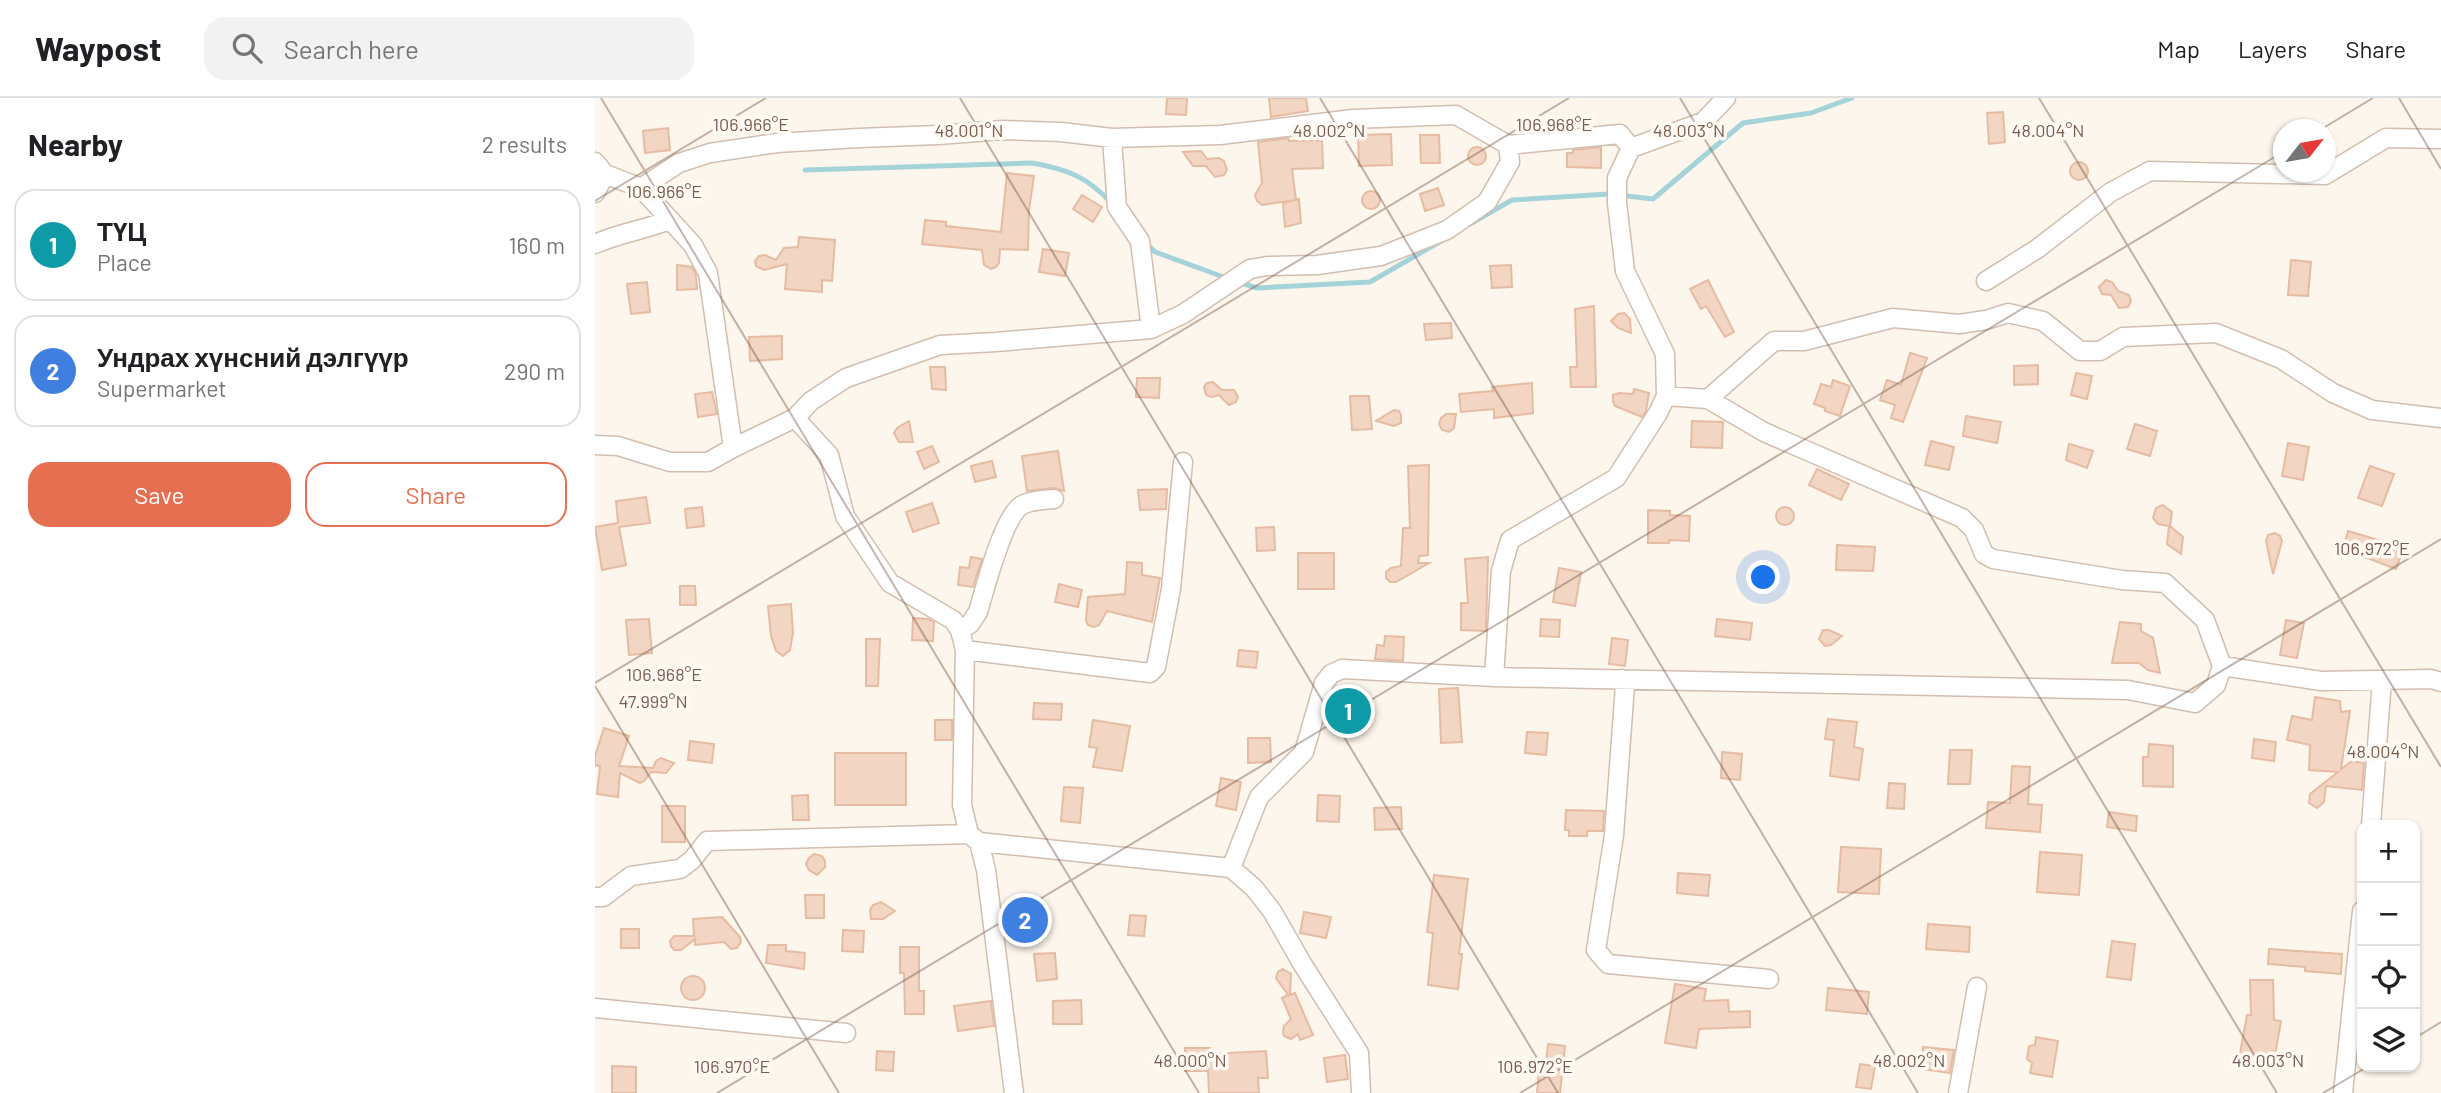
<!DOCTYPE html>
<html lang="en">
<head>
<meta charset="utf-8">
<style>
  body { margin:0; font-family:Barlow,sans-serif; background:#f2f2f2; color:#202124 }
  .controls { position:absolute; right:21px; bottom:21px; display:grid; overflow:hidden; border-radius:14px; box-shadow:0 2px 5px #0004 }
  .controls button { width:63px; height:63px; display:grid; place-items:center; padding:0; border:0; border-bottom:2px solid #e0e0e0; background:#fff; color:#202124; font:35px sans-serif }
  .compass { position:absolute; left:1678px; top:21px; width:63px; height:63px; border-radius:50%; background:#fff; box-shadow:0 2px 5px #0004; rotate:59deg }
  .you { position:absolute; left:1169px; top:480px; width:24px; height:24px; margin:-18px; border:5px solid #fff; border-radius:50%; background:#1a73e8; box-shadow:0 0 0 10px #1a73e833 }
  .badge { display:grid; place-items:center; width:46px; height:46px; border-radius:50%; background:#e76f51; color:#fff; font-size:23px; font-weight:700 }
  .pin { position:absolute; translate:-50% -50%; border:4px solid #fff; box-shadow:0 2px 7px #0006 }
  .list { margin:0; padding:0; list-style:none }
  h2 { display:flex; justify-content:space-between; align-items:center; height:91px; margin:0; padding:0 28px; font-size:30px }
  h2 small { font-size:23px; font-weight:400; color:#757577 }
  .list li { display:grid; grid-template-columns:46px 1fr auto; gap:21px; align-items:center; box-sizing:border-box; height:112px; margin:0 14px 14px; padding:0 14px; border:2px solid #e0e0e0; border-radius:21px }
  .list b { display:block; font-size:26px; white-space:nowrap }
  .list p { margin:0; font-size:23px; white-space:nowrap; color:#757577 }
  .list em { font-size:23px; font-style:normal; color:#757577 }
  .actions { display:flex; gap:14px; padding:21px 28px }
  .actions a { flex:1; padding:16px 0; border:2px solid #e76f51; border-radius:21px; text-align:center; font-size:24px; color:#e76f51 }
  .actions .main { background:#e76f51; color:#fff }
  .icon { flex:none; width:38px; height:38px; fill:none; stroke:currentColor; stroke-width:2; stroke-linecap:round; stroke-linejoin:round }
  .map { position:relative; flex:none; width:1846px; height:995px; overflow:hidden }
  header { display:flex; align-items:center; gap:42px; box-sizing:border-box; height:98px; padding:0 35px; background:#fff; border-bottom:2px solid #e0e0e0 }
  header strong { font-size:33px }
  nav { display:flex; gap:38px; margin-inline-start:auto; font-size:24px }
  .search { width:490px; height:63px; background:#f2f2f2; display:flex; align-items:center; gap:18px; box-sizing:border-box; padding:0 24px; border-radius:21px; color:#757577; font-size:26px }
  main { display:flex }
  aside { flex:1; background:#fff }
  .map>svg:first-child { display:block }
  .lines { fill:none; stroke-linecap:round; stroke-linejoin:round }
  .stream { stroke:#a5d3da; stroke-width:5 }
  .building { fill:#f3d5c3; stroke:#e6bba3; stroke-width:2 }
  .street-casing { stroke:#d1beb0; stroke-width:21 }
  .street { stroke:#fff; stroke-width:18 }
  .ticks { fill:none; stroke:#7a5c4d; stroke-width:2; stroke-opacity:0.45 }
  .ticks-label { font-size:18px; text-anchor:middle; fill:#7a5c4d; stroke:#fffaf3; stroke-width:7; stroke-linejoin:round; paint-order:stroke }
</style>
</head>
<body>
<header>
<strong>Waypost</strong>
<div class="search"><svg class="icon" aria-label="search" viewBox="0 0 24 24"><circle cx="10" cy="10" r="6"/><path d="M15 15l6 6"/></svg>Search here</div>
<nav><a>Map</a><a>Layers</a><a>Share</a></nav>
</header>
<main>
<aside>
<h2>Nearby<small>2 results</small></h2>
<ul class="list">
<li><span class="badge" style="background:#0f9aa8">1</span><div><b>ТҮЦ</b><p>Place</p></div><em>160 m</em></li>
<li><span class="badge" style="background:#3f7fe0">2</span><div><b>Ундрах хүнсний дэлгүүр</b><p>Supermarket</p></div><em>290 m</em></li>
</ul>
<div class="actions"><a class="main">Save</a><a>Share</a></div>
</aside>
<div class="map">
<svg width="1846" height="995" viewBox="0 0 1846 995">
  <rect width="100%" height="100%" fill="#fdf6ec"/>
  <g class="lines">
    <path class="stream" d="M210 72 437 65C472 71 493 79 517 106
      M875 126 917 102 1014 96 1058 101 1148 25 1216 15 1257 0
      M551 145 560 154 634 181
      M643 184 662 190 775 184 848 142"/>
  </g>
  <path class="building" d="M572 0H592L591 17 571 16Z
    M674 0H711L713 13 676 19Z
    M1408 14 1410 44 1394 46 1392 15Z
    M73 30 75 52 50 55 48 33Z
    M796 36 797 67 764 68 763 37Z
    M825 37H844L845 65H826Z
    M693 40 694 43 727 42 728 70 697 71 701 102 667 107 662 103 660 97 667 85 663 44Z
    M873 58a9 9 0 1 1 18 0a9 9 0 1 1-18 0Z
    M1006 49V70L972 69V55H978V52Z
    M606 53 612 61 624 60 629 63 632 72 629 77 620 79 611 68H598L588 54Z
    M1475 73a9 9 0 1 1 18 0a9 9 0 1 1-18 0Z
    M412 75 439 78 434 112 433 152 405 151 404 165 401 169 396 171 389 167 387 152 327 146 330 122 351 124V128L406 134Z
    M843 90 849 107 830 113 825 96Z
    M767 102a9 9 0 1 1 18 0a9 9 0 1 1-18 0Z
    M487 97 507 109 498 124 478 111Z
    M704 101 706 125 690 129 688 105Z
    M204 139 240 142 237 183 227 182V194L190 191 192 166 169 172 161 168 160 163 164 158 170 157 181 162 189 150 203 149Z
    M448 151 474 155 470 178 444 174Z
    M1696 162 1716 164 1713 198 1693 197Z
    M82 167 97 169 101 177 102 191 82 192Z
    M916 167 917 189 897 190 895 168Z
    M1113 182 1139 234 1130 239 1111 208 1106 211 1095 191Z
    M1511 182 1517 184 1523 193 1534 197 1536 203 1533 209 1524 210 1516 197 1507 196 1504 189Z
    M52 184 55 214 36 216 32 186Z
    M999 208 1001 289H976L975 269H982L980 211Z
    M1029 215 1035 221 1036 235 1023 230 1016 223 1023 216Z
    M856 225 857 240 831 242 829 226Z
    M187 238V261L155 263 154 239Z
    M1315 255 1332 260 1308 324 1296 320 1300 307 1285 302 1292 282 1306 287Z
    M1443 267V286L1419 287V268Z
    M335 269H350L351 292 337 291Z
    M1481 275 1497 278 1492 301 1476 297Z
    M542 280H565L564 300 541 299Z
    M1238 282 1255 288 1245 318 1230 313V310L1219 306 1226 286 1236 289Z
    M618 284 627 292H639L643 299 641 304 634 307 624 297 617 299 611 297 609 289 612 285Z
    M937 285 938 315 899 320V311L866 314 864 296 898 293 897 289Z
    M1039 291 1054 295 1051 313 1047 319 1020 308 1018 303V297L1024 295 1038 296Z
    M117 294 122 316 103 319 100 296Z
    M755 298H774L777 331 757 332Z
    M799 312 804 313 806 317V325L799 328 781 323Z
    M861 316 859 330 854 334 847 332 844 326 846 320 851 316Z
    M1371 318 1406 324 1402 345 1368 338Z
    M314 323 318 344H304L299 335 302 330Z
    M1097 323 1128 324 1127 350 1096 349Z
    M1540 326 1562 333 1555 358 1532 351Z
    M1336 343 1359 349 1354 372 1330 367Z
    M1693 345 1714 349 1708 382 1687 378Z
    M1474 346 1498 353 1492 370 1471 362Z
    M337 348 344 364 329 371 322 354Z
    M463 353 469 393 458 390 432 393 427 358Z
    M397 363 401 379 380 384 376 368Z
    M834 367 833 457 824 458 823 465H834L801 484H795L791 480V474L796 470 806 468 808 430H815L813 368Z
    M1775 368 1799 376 1787 408 1763 400Z
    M1222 371 1254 386 1246 402 1214 387Z
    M572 391 571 411 545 412 543 392Z
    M51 399 55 425 24 429 31 467 7 472 0 429 23 425 21 403Z
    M337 405 344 425 318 434 311 414Z
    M1568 407 1577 414 1575 428 1588 439 1586 456 1572 446 1574 428 1563 426 1558 420 1561 410Z
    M1181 418a9 9 0 1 1 18 0a9 9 0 1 1-18 0Z
    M107 409 109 428 92 430 90 411Z
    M1053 412 1075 413V417L1095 418 1094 443 1074 442V445H1053Z
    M679 429 680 452 662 453 661 430Z
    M1753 433 1809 450 1801 471 1748 451Z
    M1680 435 1685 438 1687 443 1678 476 1671 443 1673 437Z
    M1242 447 1280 449 1278 473 1241 472Z
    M703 455H739V491H703Z
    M376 459 387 461 378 489 363 487 365 469 374 470Z
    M893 459 891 533 866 532V505H873L870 461Z
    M532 464 547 465V477L565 480 557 524 512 513 504 527 499 529 493 527 491 522 493 499 530 496Z
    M964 470 986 474 980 508 958 504Z
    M464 486 487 492 483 509 460 504Z
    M85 488H100L101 507H85Z
    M196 506 198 535 195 552 188 558 181 553 176 538 173 508Z
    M318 520 333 521 339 524 338 543 317 542Z
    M54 521 57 555 34 557 31 522Z
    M946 521 965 522 964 539 945 538Z
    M1122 521 1157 525 1155 542 1120 538Z
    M1691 522 1709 525 1702 560 1685 557Z
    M1525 524 1546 526V533L1558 540 1565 575 1553 572 1544 565H1517Z
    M1228 532H1234L1247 538 1236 547 1230 548 1224 541Z
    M790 538 809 539 808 563 780 561 782 547 789 548Z
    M1017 540 1033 542 1030 568 1014 566Z
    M271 541H285L283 588H271Z
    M644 552 663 554 661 570 642 568Z
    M863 590 867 644 846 645 844 591Z
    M1720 599 1745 603 1746 614 1755 613 1746 671 1757 663 1769 665 1767 692 1731 688 1729 704 1722 710 1714 705 1715 696 1743 674 1714 672 1715 647 1692 642 1697 618 1717 622Z
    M770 603V621L737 623V604Z
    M439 605 467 606 466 622 438 621Z
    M1233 621 1262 624 1259 649 1268 651 1264 682 1235 678 1239 642 1230 641Z
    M340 622H357V642H340Z
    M498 622 535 628 527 673 498 669 502 650 494 649Z
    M9 630 34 638 24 668 58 670 61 663 66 660 79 665 71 675 56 674 50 682 45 685 25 675 23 699 2 696 5 668 0 667V658Z
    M932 634 953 635 951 657 930 655Z
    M653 640H675L676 664 653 665Z
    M1659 641 1681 644 1679 663 1657 660Z
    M95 643 119 646 117 665 93 662Z
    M1554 646 1578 648V689L1548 688V659H1553Z
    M1355 652H1377L1375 686H1353Z
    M1127 654 1147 656 1145 682 1126 680Z
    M240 655H311V707H240Z
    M1417 668 1435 669 1433 706 1447 707 1445 734 1391 730 1393 704 1415 705Z
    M626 680 646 684 641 712 621 708Z
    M1294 685 1310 686 1309 711 1292 710Z
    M469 689 488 690 485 725 466 723Z
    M213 697 214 722H198L197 698Z
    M723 697 745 698 744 724 722 723Z
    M67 708H90V744H67Z
    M806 709 807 731 780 732 779 710Z
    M971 712 1009 713 1008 733H992V738H974V732H970Z
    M1514 714 1542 718 1541 733 1512 729Z
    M1246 749 1286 751 1284 796 1243 794Z
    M1445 754 1487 757 1484 797 1442 794Z
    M219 756 227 758 230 763V769L222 777 214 772 211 766 214 760Z
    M1083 775 1115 777 1113 798 1082 795Z
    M839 777 873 781 864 856H867L863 891 833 887 838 835 832 834Z
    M210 797H229V820H211Z
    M286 804 300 813 288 821H276L275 812 278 807Z
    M709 814 736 819 731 840 705 835Z
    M535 817 551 818 549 838 533 837Z
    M127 819 145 839 146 844 142 850 136 851 129 844 100 847V841L86 852H79L76 848 75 843 79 838H99L98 821Z
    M1333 826 1375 829 1374 854 1331 851Z
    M26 831H44V850H26Z
    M248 832 269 833 268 854 247 853Z
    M1517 843 1540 846 1536 882 1512 879Z
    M173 847H191V853L210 855 209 871 171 865Z
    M305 849H324V893H329V916H310L309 875H305Z
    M1674 851 1747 856 1746 876 1710 873V869L1673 866Z
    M460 855 462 881 442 883 439 856Z
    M688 871 696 876 695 897 700 895 718 937 705 942 703 936 696 941 689 938 688 934 689 928 696 921 687 900 693 897 681 880 683 874Z
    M86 890a12 12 0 1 1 24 0a12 12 0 1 1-24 0Z
    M1655 882H1678L1679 922 1686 923 1678 968 1644 961 1652 917H1656Z
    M1080 886 1111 891 1109 903 1133 902 1134 914 1155 913V929L1104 931 1101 950 1070 945Z
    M1233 890 1274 894 1272 916 1231 912Z
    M486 902 487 926H458V903Z
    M396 903 399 928 363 933 359 908Z
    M1441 939 1463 943 1457 979 1435 975 1437 965 1432 961 1434 948 1440 947Z
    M953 946 970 948 965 995H942L945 965H951Z
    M1328 949 1359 952 1355 975 1326 971Z
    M590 950H615V956L671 953 673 980H663L664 995H614L613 973H590Z
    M282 953 299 954 298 973 281 972Z
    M750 957 753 981 732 984 729 960Z
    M1265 966 1280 968 1276 991 1261 989Z
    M17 968 41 969V995H17Z"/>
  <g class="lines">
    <g class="street-casing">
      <path id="street" d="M517 40 522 109 545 143 556 231
        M0 64 10 76 46 90 98 147 113 175 138 350 200 320 234 357 250 418 295 485 358 522 365 532 370 552 367 707 374 736
        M46 90 84 65 115 55 182 45 264 40 343 37 408 32 466 34 517 40 625 37 758 21 861 17 913 47 1025 36 1036 50
        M0 95 10 76
        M0 146C24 135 50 132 74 122
        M1391 183 1442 151 1516 94 1555 73 1730 77 1791 40 1846 41
        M1071 298 1070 256 1030 173 1022 105V80L1036 50 1108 24 1131 0
        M1113 301 1179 243H1209L1298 220 1364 226 1391 222 1413 215 1448 223 1485 253H1505L1528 239 1621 235 1686 261 1738 295 1777 312 1846 320
        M200 320 216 303 251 280 345 247 401 244 556 231 588 216 655 171 672 168 722 167 786 158 852 132 892 104 915 64 913 47
        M0 347 23 348 75 364H113L138 350
        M365 532 375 526 383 514C390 491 408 418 427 407 436 402 449 402 459 401
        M370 552 555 575 561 569 576 491 588 364
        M899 579 906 473 915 442 1021 380 1063 315 1071 298 1113 301 1169 334 1367 420 1379 432 1389 456 1398 461 1527 482 1570 485 1610 522 1627 568
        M1027 581 1030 587 1019 737 1001 852 1013 866 1174 881
        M1776 727 1787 582
        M384 744 391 772 419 995
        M636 770 664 699 709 654 729 585 736 576 747 571 899 579 1533 592 1600 605 1621 587 1627 568 1726 583 1836 581 1846 584
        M0 799H8L36 778 85 771 97 762 112 743 374 736 384 744 636 770 659 790 677 813 708 867 764 955 766 995
        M0 910 251 935
        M1363 995 1382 889
        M1748 995 1767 813"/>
    </g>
    <use href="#street" class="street"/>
  </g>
  <path class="ticks" d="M6 0 604 995M365 0 963 995M725 0 1323 995M1085 0 1682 995M1444 0 1846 669M1804 0 1846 71M1725 32 1778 0M0 103 171 0M0 585 974 0M0 588 244 995M1820 940 1846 924M122 995 1688 54M925 995 1846 441M1728 995 1772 969"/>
  <g class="ticks-label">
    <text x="156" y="33">106.966°E</text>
    <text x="959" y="33">106.968°E</text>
    <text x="374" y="39">48.001°N</text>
    <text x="734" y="39">48.002°N</text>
    <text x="1094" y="39">48.003°N</text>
    <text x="1453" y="39">48.004°N</text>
    <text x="69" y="100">106.966°E</text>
    <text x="1777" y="457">106.972°E</text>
    <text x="69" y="583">106.968°E</text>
    <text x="58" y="610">47.999°N</text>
    <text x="1788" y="660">48.004°N</text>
    <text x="595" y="969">48.000°N</text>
    <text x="1314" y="969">48.002°N</text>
    <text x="1673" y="969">48.003°N</text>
    <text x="137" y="975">106.970°E</text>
    <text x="940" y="975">106.972°E</text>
  </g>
</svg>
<div class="controls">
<button>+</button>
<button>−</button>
<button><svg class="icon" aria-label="locate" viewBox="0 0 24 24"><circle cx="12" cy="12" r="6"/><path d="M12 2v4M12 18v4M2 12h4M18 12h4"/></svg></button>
<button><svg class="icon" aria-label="layers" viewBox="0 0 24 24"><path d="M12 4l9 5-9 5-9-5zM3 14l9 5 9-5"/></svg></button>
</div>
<svg class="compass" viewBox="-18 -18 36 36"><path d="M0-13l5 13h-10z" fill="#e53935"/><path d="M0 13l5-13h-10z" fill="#757577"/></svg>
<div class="you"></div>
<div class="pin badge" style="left:753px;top:613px;background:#0f9aa8">1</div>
<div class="pin badge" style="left:430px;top:822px;background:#3f7fe0">2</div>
</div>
</main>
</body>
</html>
